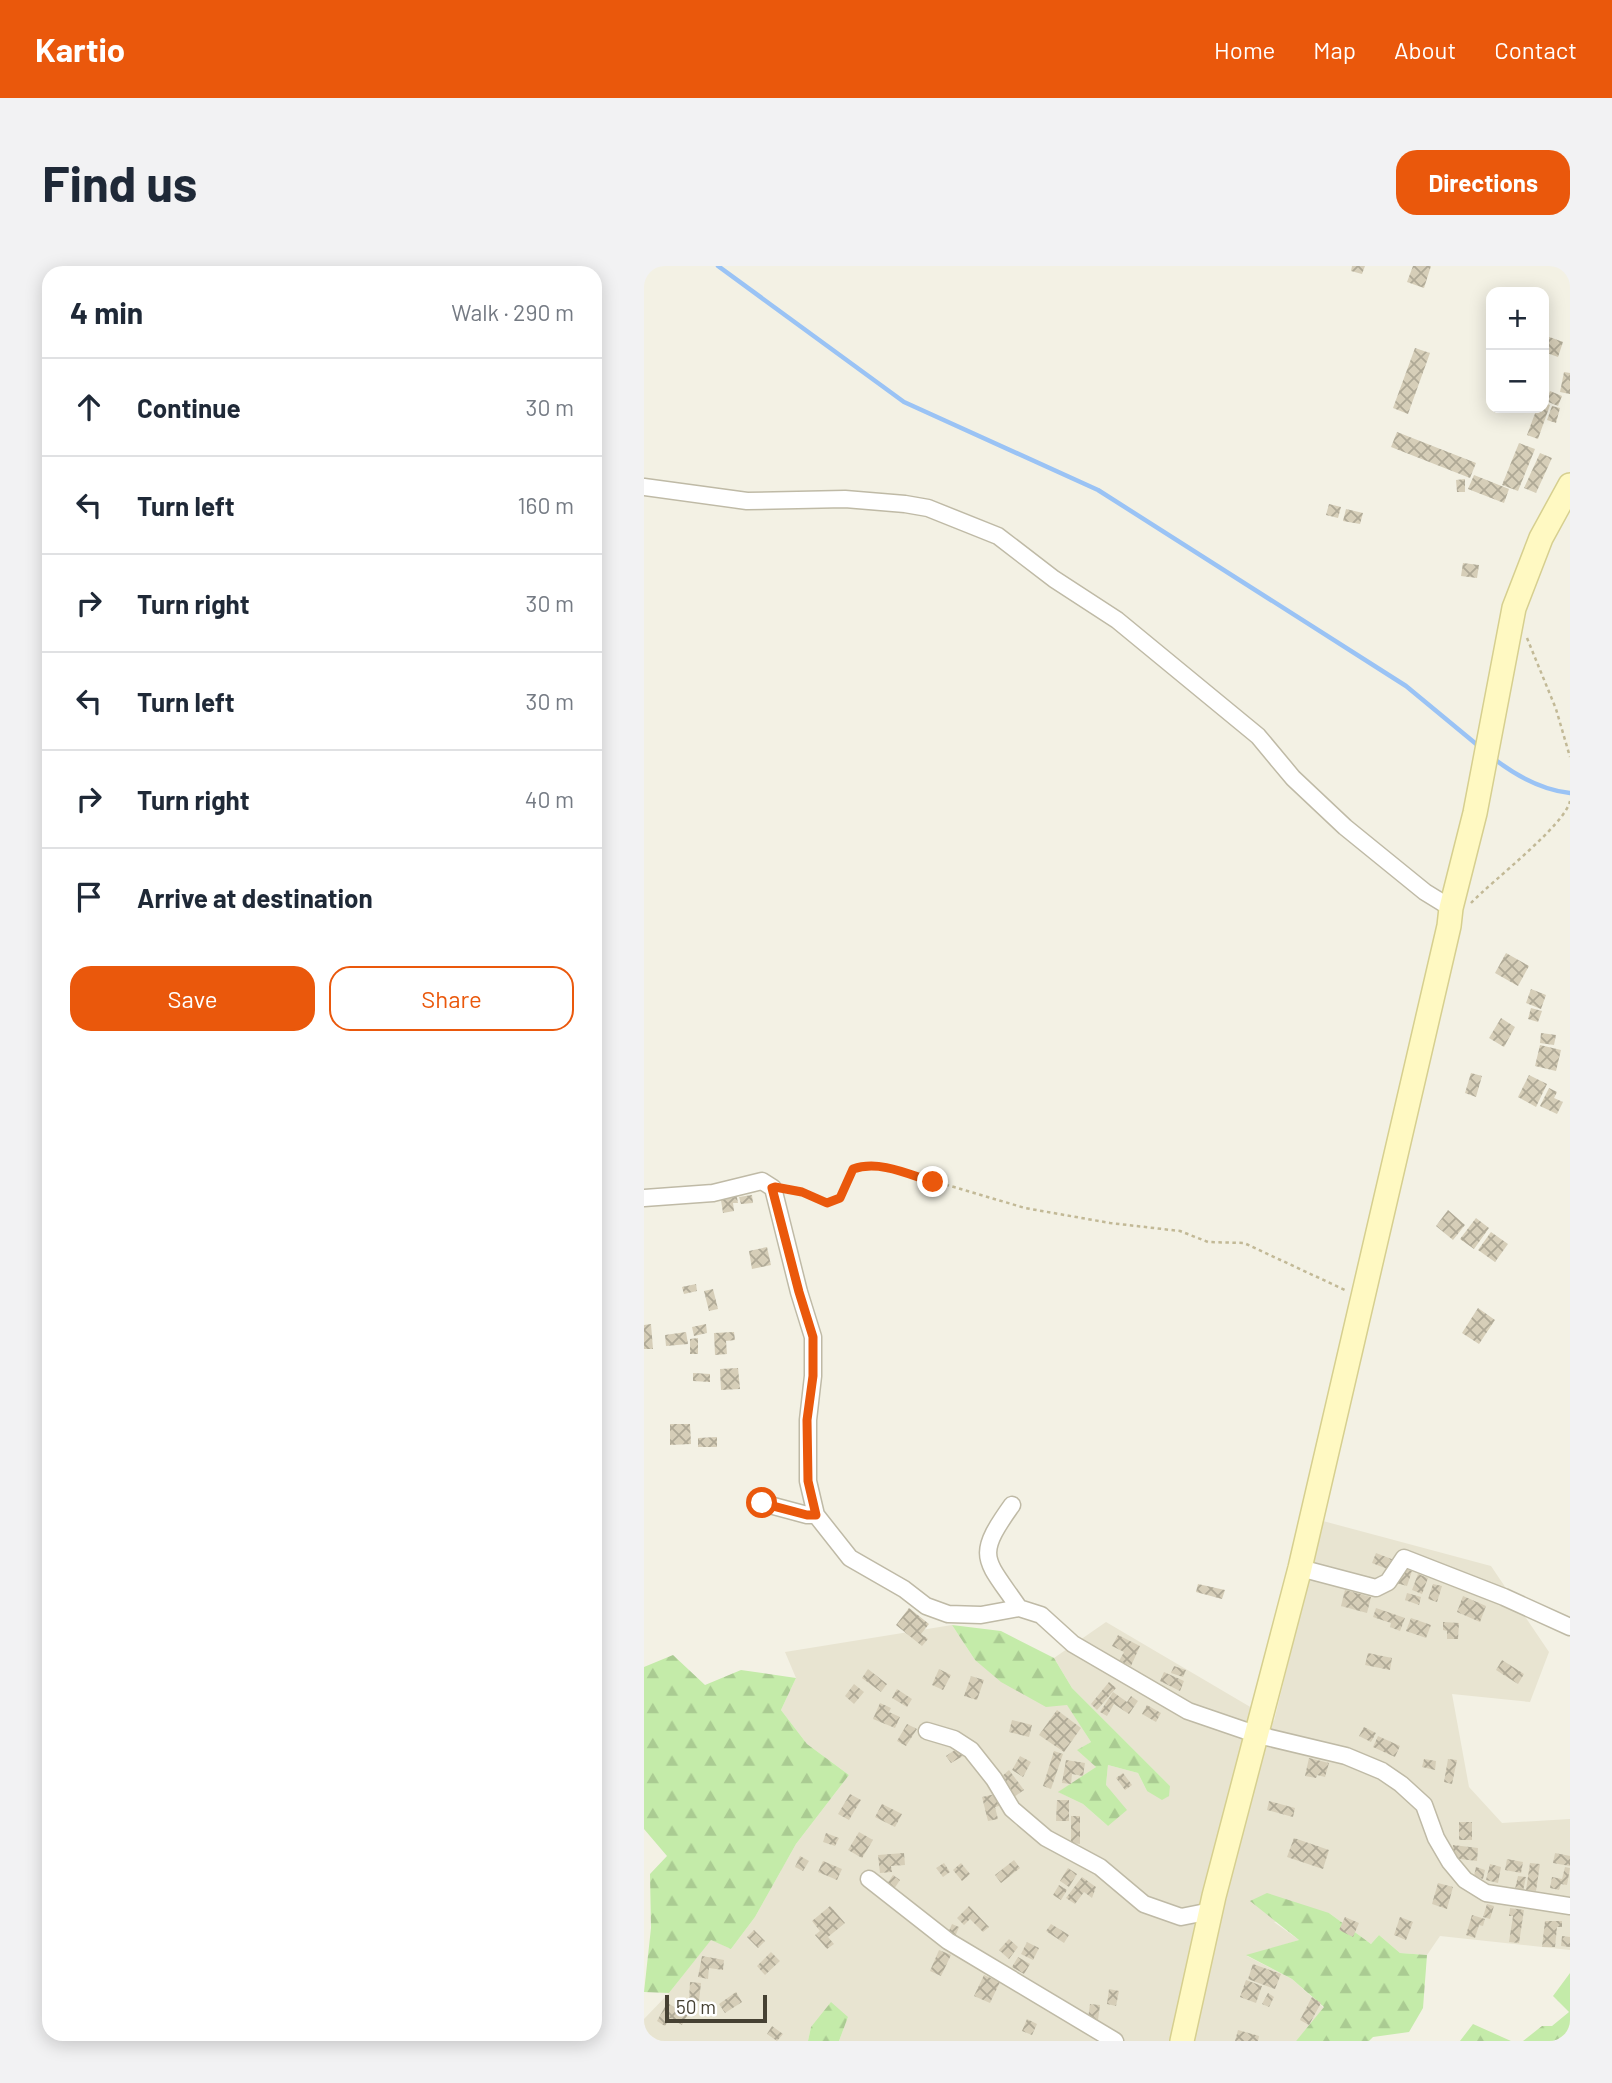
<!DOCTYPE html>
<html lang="en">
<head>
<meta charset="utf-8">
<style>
  body { margin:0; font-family:Barlow,sans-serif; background:#f2f2f3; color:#1f2937 }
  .controls { position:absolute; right:21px; top:21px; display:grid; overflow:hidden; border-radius:14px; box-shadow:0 4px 18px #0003 }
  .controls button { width:63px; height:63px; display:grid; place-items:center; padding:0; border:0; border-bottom:2px solid #e0e1e3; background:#fff; color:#1f2937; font:35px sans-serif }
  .scale { position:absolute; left:21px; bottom:18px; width:102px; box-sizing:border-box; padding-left:7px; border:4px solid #464133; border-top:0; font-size:19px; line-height:24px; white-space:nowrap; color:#464133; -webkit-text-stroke:5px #fff; paint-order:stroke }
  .stop { position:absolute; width:21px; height:21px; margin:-16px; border:5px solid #ea580c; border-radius:50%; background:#fff }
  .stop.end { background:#ea580c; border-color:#fff; box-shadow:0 2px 7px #0008 }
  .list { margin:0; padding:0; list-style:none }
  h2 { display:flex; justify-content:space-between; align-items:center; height:91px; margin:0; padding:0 28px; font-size:30px }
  h2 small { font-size:23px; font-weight:400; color:#747a83 }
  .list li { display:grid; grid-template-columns:46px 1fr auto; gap:21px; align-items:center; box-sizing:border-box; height:98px; padding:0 28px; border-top:2px solid #e0e1e3 }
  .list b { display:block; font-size:26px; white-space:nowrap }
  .list em { font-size:23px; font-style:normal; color:#747a83 }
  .actions { display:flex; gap:14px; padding:21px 28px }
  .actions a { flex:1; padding:16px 0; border:2px solid #ea580c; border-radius:21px; text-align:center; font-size:24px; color:#ea580c }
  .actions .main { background:#ea580c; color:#fff }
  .icon { flex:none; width:38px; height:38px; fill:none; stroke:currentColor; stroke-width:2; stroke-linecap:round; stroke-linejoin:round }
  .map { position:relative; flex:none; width:926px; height:1775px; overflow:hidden; border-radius:21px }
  header { display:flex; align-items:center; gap:42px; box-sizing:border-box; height:98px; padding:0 35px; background:#ea580c; color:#fff }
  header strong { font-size:33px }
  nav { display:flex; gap:38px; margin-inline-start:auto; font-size:24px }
  .intro { display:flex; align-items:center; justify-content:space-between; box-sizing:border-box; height:168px; padding:0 42px }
  h1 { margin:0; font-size:49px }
  .button { padding:18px 32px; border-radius:21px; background:#ea580c; color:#fff; font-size:24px; font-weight:700 }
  main { display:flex; gap:42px; padding:0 42px }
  aside { flex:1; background:#fff; border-radius:21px; box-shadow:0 4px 18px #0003 }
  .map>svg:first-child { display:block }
  .residential { fill:#e8e4d1 }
  .forest { fill:url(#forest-firs) }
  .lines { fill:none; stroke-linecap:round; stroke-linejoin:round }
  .stream { stroke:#9ac3f5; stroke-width:4.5 }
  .building { fill:url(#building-cross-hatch) }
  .street-casing { stroke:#bfbaa6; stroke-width:19 }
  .secondary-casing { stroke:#d6cf8f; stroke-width:26 }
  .path { stroke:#c2b996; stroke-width:2.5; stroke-dasharray:3.5 3.5; stroke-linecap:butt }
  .street { stroke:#fff; stroke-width:16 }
  .secondary { stroke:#fff9c2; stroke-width:23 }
  .route { stroke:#ea580c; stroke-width:9 }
</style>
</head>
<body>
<header>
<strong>Kartio</strong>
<nav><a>Home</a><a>Map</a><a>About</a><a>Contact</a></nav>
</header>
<div class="intro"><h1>Find us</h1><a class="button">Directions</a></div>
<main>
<aside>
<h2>4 min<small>Walk · 290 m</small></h2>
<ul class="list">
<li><svg class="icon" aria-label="ahead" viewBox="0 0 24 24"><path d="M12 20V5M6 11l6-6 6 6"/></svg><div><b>Continue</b></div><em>30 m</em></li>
<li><svg class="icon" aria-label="left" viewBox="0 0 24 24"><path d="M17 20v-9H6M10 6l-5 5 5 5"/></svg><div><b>Turn left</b></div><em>160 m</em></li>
<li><svg class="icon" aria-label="right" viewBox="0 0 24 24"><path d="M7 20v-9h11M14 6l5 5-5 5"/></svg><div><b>Turn right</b></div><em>30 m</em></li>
<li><svg class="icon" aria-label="left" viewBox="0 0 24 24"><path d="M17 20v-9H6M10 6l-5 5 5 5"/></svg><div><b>Turn left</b></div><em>30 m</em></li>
<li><svg class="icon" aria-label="right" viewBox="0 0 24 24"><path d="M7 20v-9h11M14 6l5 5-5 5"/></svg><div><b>Turn right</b></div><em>40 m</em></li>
<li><svg class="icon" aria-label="arrive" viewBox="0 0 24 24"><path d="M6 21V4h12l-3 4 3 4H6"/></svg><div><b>Arrive at destination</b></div></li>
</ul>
<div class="actions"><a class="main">Save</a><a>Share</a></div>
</aside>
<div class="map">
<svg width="926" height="1775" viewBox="0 0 926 1775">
  <defs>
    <pattern id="forest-firs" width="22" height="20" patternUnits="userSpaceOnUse" patternTransform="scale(1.75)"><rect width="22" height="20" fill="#c4eba9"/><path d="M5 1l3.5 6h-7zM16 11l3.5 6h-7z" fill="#aacb92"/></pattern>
    <pattern id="building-cross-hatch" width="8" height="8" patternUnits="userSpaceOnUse" patternTransform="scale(1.75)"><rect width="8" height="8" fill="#d6ceb8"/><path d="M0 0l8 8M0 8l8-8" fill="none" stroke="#afa996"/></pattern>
  </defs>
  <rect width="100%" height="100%" fill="#f3f1e4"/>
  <path class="residential" d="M679 1255 847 1300 905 1386 886 1436 808 1428 825 1521 858 1557 926 1553V1684L796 1670 783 1689 756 1687 735 1669 727 1678 685 1647 630 1656 655 1674 603 1690 648 1713 680 1742 652 1775H195L204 1751 167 1761 164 1775H0V1753L25 1727 67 1673 87 1683 111 1651 152 1578 205 1509 163 1478 137 1444 152 1412 141 1386 308 1359 331 1394 423 1438 447 1476 434 1484 452 1501 415 1526 439 1538 464 1560 462 1519 464 1499 494 1507 503 1525 526 1520 428 1422 410 1392 462 1356 630 1455Z"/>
  <path class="forest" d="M308 1359 357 1365 410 1392 428 1422 526 1520 525 1530 518 1534 503 1525 494 1507 464 1499 462 1519 483 1544 464 1560 439 1538 414 1526 452 1501 433 1484 447 1476 423 1439 402 1441 357 1416 331 1394Z
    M29 1389 61 1419 97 1404 152 1412 137 1444 163 1478 205 1509 152 1578 111 1651 87 1683 67 1674 25 1727 0 1726 7 1662 6 1608 23 1590 0 1563V1401Z
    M623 1627 685 1647 727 1678 735 1669 756 1687 783 1689 779 1742 765 1766 729 1771 725 1775H652L680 1741 648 1713 602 1689 655 1674 606 1635Z
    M926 1707V1775H879L898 1760H908L925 1746 909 1730Z
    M187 1736 204 1751 195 1775H164L167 1761Z
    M829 1758 867 1775H816Z"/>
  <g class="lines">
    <path class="stream" d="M74 0 260 136 454 224 762 420 837 482
      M849 492C871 509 898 524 926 527"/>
  </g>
  <path class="building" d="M708 0H721L718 8 707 5Z
    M769 0H787L780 22 763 16Z
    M900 69 919 76 914 91 900 86Z
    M771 82 786 87 764 148 749 142Z
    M920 106 926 107V128L916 126Z
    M906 125 918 130 914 140 902 135Z
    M900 137 906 139 894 173 883 169 893 142H900Z
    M908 140 916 142 912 157 903 154Z
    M753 166 832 197 826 212 747 181Z
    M875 177 891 183 874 225 858 219Z
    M896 187 908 192 892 227 880 222Z
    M830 209 865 223 860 237 824 223Z
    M821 213V226H813L812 214Z
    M685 238 697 241 694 252 682 249Z
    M702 243 719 247 716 258 699 255Z
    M819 297 835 299 833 312 817 310Z
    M862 687 885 700 874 720 851 707Z
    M887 723 902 729 897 743 882 737Z
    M887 742 898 745 894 756 884 753Z
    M857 752 871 761 860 781 845 772Z
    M897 767 912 769 910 779 896 777Z
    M896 779 917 784 912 805 891 800Z
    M827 807 838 810 832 831 821 827Z
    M885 809 903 818 892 841 874 831Z
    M905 822 913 826 910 832 919 836 913 848 896 840Z
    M92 926 94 937H89L90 945 79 947 76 928Z
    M108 929 109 937 97 938 95 931Z
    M804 944 821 959 809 974 792 960Z
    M832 952 845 962 830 983 816 973Z
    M847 966 864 978 851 996 834 984Z
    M123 981 127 999 108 1003 105 985Z
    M52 1018 53 1025 40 1028 38 1021Z
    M69 1023 74 1043 65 1045 60 1025Z
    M834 1042 851 1054 835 1078 818 1067Z
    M7 1058 9 1083H0V1059Z
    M62 1058 63 1067 50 1070 48 1061Z
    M42 1066 44 1078 22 1080 21 1069Z
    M90 1066 91 1074 82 1075 83 1088 71 1089 70 1067Z
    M54 1072V1088H46V1073Z
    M94 1102 96 1123 77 1124 76 1103Z
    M49 1107 66 1108V1116L49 1115Z
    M26 1158H46L47 1178 26 1179Z
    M73 1171V1181H54V1172Z
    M732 1287 750 1294 746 1304 728 1297Z
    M757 1301 768 1305 763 1320 752 1317Z
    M774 1308 784 1312 778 1328 768 1324Z
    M554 1318 581 1324 578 1333 552 1326Z
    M789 1318 798 1320 793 1336 784 1333Z
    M701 1324 727 1331 723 1347 697 1340Z
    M763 1327 777 1331 775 1339 761 1334Z
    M819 1330 842 1340 836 1356 813 1346Z
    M265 1342 285 1358 277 1368 284 1373 278 1380 252 1359Z
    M732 1342 761 1352 756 1365 746 1361 747 1357 729 1351Z
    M767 1352 787 1359 782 1372 762 1365Z
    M799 1356 815 1357 814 1373H803V1365L799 1364Z
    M474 1369 496 1380 487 1400 475 1395 480 1386 468 1380Z
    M724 1387 748 1392 746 1404 721 1399Z
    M858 1394 880 1408 874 1418 852 1404Z
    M530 1400 542 1404 539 1411 527 1407Z
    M224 1403 243 1418 237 1426 218 1412Z
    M295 1403 307 1409 299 1424 288 1419Z
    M520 1406 540 1415 536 1425 516 1415Z
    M327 1410 340 1414 333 1434 320 1430Z
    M465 1416 472 1422 453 1444 447 1438Z
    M210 1418 220 1426 210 1438 201 1430Z
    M253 1423 268 1433 263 1441 248 1432Z
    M469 1426 483 1436 487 1430 494 1435 485 1448 470 1438 463 1450 456 1446Z
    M236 1437 247 1442 245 1446 256 1451 251 1462 229 1453Z
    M503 1439 517 1447 512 1456 498 1448Z
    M413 1444 437 1462 420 1486 395 1469Z
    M368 1454 388 1459 385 1471 365 1466Z
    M263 1458 273 1463 262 1480 253 1475Z
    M720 1461 732 1467 727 1476 715 1470Z
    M734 1470 756 1480 751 1491 729 1481Z
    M314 1482 319 1490 307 1497 302 1490Z
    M410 1485 419 1488 407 1523 399 1520Z
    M376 1490 387 1496 379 1511 368 1504Z
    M665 1492 685 1497 681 1511 673 1509 672 1512 661 1510Z
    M780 1493 792 1495 791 1504 778 1501Z
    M804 1493 813 1494 808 1518 800 1516Z
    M422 1494 441 1497 439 1510 428 1508 427 1518 418 1517Z
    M365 1504 380 1524 370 1531 356 1512Z
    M479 1507 488 1519 481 1524 472 1512Z
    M356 1527 359 1539 351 1541 354 1553 344 1555 338 1531Z
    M206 1528 217 1534 205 1554 194 1548Z
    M413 1534H425V1555H412Z
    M625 1535 651 1542 649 1551 623 1544Z
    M238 1538 258 1548 251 1561 231 1551Z
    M427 1550H436V1578L427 1577Z
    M815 1556H828V1574H815Z
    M215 1566 229 1574 218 1592 204 1584Z
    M182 1567 195 1572 191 1580 179 1576Z
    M650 1572 685 1584 679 1603 643 1591Z
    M809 1579 834 1582 833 1595 808 1592Z
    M260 1587 261 1599 247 1600 248 1606 236 1607 234 1589Z
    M911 1587 926 1590V1600L909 1597Z
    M156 1590 165 1595 159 1605 151 1601Z
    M863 1593 879 1596 877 1607 861 1604Z
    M370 1594 376 1602 357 1617 351 1609Z
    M179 1595 198 1603 193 1614 174 1606Z
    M300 1597 306 1606 299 1611 292 1602Z
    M317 1597 326 1608 318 1615 309 1604Z
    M886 1597 896 1598 892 1625 882 1624Z
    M846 1598 857 1601 854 1617 842 1614Z
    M832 1601 841 1604 839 1613 830 1610Z
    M921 1601 926 1602 923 1619 917 1618 915 1624 906 1622 908 1611 918 1613Z
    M424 1602 433 1608 425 1621 416 1615Z
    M249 1609 256 1614 250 1623 243 1618Z
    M874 1610 882 1611 879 1625 871 1623Z
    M438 1611 452 1621 448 1632 440 1626 431 1638 422 1632Z
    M794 1617 809 1621 803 1643 788 1638Z
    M415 1619 423 1624 417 1634 409 1629Z
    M843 1638 850 1640 846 1653 839 1651Z
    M186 1640 201 1657 184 1671 190 1678 183 1683 171 1669 176 1665 168 1655Z
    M325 1640 345 1661 339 1666 326 1653 320 1659 313 1652Z
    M866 1642 880 1644 875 1677 865 1676 869 1650H865Z
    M828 1649 841 1653 839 1660 835 1659 831 1672 822 1669Z
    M701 1651 715 1657 709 1671 695 1664Z
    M756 1651 769 1656 762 1674 750 1669Z
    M901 1655H918V1661H913L911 1681H898Z
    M308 1658 315 1661 311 1671 304 1667Z
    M407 1658 425 1669 420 1677 402 1665Z
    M110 1664 121 1675 114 1682 103 1671Z
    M918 1670 926 1671V1681L917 1680Z
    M365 1673 374 1681 365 1693 355 1684Z
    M383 1676 395 1682 389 1694 377 1688Z
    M295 1684 307 1689 297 1710 286 1705Z
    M127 1686 136 1695 121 1709 113 1700Z
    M58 1690 80 1694 79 1704 65 1702 64 1713 54 1711Z
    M374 1691 386 1698 380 1708 368 1701Z
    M609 1698 637 1708 631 1723 604 1713Z
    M340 1709 356 1716 346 1737 330 1730Z
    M602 1714 618 1720 612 1737 596 1731Z
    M46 1716 57 1717 55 1735 45 1734Z
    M465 1723 475 1725 472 1740 463 1738Z
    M92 1726 98 1736 81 1747 75 1738Z
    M624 1727 630 1731 625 1741 618 1738Z
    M668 1731 677 1737 665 1759 656 1754Z
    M23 1737 44 1748 38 1759 26 1752 21 1760 13 1755Z
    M446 1738 456 1739 454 1754 444 1753Z
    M383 1753 393 1758 388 1769 378 1765Z
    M128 1760 139 1768 133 1775 123 1768Z
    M594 1764 615 1770 614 1775H591Z"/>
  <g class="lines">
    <g class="street-casing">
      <path id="street" d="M0 221 103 235 201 233 261 238 284 242 354 270 410 313 473 354 614 470 649 512 701 561 781 626 807 642
        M0 932 69 927 118 915 129 922 155 1026 169 1071V1110L164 1154V1215L172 1249 206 1292 260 1323 282 1340 304 1348 337 1349 375 1342 397 1349 429 1378 544 1445 614 1469 702 1490 738 1505 757 1518 780 1539 792 1572 806 1596 821 1614 842 1627 926 1640
        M118 1237 163 1249H172
        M368 1239C330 1292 341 1292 375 1342
        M656 1302 732 1322 744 1316 760 1292 860 1331 926 1361
        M283 1465 310 1473 327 1484 350 1513 368 1543 402 1572 456 1601 500 1638 537 1651 567 1645
        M225 1613 304 1675 471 1775"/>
    </g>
    <g class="secondary-casing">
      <path id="secondary" d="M538 1775 570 1630 656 1302 805 660 807 642 831 547 870 342 897 272 926 219"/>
    </g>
    <path class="path" d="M883 372 912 443 926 491
      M827 637C848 615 921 559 926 535
      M145 923 158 926 183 937 196 932 209 903 219 900 242 901 381 942 466 957 536 965 564 976 600 977 701 1024"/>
    <use href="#street" class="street"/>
    <use href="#secondary" class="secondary"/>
  </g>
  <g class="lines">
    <path class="route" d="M118 1237 163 1249H172L164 1215 163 1154 169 1110V1071L155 1026 128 922 131 921 158 926 183 937 196 932 209 903C235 894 264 908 289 916"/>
  </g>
</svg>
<div class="controls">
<button>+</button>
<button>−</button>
</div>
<div class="scale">50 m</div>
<div class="stop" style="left:118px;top:1237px"></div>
<div class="stop end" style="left:289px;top:916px"></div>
</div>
</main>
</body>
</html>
